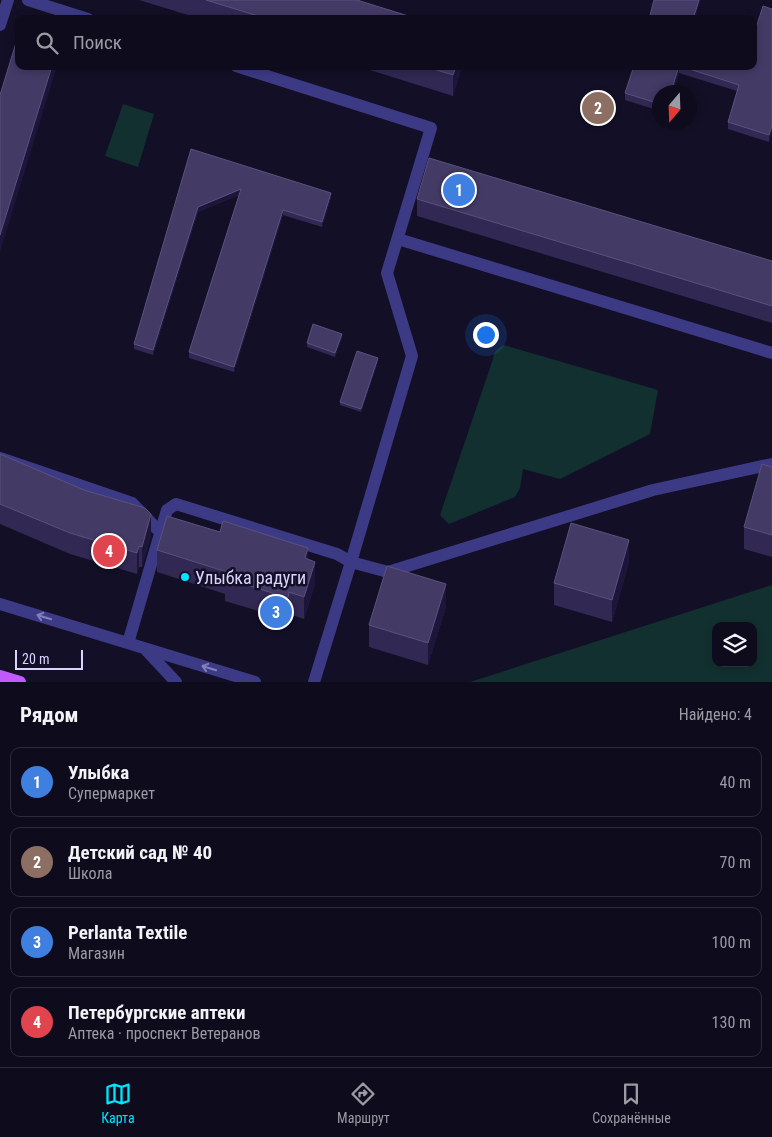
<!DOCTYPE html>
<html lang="ru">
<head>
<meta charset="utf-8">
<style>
  body { margin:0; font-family:"Roboto Condensed",sans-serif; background:#1c1929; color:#f1f3f6 }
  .controls { position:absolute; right:15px; bottom:15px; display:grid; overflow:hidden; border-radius:10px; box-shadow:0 2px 8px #0003 }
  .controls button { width:45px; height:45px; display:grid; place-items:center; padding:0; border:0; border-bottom:1px solid #2e2b3b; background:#0e0b1c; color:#f1f3f6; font:25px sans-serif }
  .compass { position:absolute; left:652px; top:85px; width:45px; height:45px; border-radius:50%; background:#0e0b1c; box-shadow:0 2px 8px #0003; rotate:199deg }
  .scale { position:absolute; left:15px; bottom:12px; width:68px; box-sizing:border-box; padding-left:5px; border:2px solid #d9d4ff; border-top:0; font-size:14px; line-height:18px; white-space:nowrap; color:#d9d4ff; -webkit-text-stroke:4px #130f26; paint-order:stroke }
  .you { position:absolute; left:485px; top:334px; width:18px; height:18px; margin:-12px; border:4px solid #fff; border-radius:50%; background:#1a73e8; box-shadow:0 0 0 8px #1a73e833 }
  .badge { display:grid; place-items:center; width:32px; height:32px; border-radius:50%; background:#00e5ff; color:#fff; font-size:16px; font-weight:700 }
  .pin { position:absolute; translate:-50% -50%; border:2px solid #fff; box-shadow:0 1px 5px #0006 }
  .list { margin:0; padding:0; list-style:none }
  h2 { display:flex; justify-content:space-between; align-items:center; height:65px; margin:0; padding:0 20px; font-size:21px }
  h2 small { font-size:16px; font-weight:400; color:#9b9ba3 }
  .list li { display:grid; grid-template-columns:32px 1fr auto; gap:15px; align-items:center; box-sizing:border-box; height:70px; margin:0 10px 10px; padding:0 10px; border:1px solid #2e2b3b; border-radius:10px }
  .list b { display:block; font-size:19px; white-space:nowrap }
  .list p { margin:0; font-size:16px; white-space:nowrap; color:#9b9ba3 }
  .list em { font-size:16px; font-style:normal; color:#9b9ba3 }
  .icon { flex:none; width:28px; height:28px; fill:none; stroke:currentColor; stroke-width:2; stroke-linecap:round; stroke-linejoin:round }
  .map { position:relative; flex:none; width:772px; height:682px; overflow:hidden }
  .search { position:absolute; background:#0e0b1c; box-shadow:0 2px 8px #0003; left:15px; right:15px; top:15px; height:55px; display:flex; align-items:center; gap:12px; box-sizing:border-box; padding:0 18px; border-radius:10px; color:#9b9ba3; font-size:19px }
  .sheet { height:385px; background:#0e0b1c }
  nav { display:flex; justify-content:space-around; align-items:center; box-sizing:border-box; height:70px; border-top:1px solid #2e2b3b; background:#0e0b1c; font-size:14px; color:#9b9ba3 }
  nav a { display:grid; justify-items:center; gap:2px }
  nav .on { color:#00e5ff }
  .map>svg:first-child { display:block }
  .park { fill:#12302f; fill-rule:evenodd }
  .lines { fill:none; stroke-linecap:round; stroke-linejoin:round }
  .minor { stroke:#3d3a85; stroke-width:12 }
  .major { stroke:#c25bff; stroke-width:12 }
  .wall { fill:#312854 }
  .shaded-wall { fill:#1d163a }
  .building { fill:#433a66; stroke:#5a527e }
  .oneway { stroke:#837fbc }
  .poi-dot { fill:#00e5ff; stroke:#130f26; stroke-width:2 }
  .labels { text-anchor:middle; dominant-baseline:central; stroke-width:5; stroke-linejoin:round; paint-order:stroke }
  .poi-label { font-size:18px; fill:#d9d4ff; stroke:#130f26; text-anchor:start }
</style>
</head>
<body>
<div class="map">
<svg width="772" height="682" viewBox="0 0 772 682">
  <rect width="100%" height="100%" fill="#130f26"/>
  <path class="park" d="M123 104 154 114 138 167 105 156Z
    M504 345 658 390 650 434 560 479 523 469 520 488 515 497 449 524 440 515 493 359C494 352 497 348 504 345Z
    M772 585V682H470ZM716 626H753V663H716Z"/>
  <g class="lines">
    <path class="minor" d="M28 0 88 19
      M0 25 8 0
      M398 239 772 353
      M0 458 132 503 160 532
      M0 604 255 682
      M128 643 167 510 176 504 337 554 351 562 412 356 387 273 431 128 236 66
      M146 650 176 682
      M314 682 351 562 388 572 653 490 772 464"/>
    <path class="major" d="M0 676 20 682"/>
  </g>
  <path class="wall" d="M139 0H357L418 19H201Z
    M772 9 769 142 728 129V122L737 91 679 73 673 92H660V111L625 100V93L634 66H753Z
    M357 66H462L453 96Z
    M191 149 331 198 322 227 283 215 234 372 189 358V352L239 195 198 212 153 355 134 349V344Z
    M417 199 772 261V323L417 216Z
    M342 337 335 357 307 347V343Z
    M378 362 361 412 340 405V402Z
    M0 454 151 535 142 567H139L137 574 70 554 0 524Z
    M772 467V557L744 549V527Z
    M157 550 308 559 315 584 304 619 289 614 288 620 225 601V594L157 572Z
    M629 562 612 622 554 605V583Z
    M446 607 428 665 369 647V625Z"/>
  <path class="shaded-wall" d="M699 0H701L695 19H693Z
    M52 66H57L0 252V235Z
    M456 66H462L453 96V75Z
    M679 66V73L673 92H671Z
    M772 126V133L769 142V135Z
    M241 189V194L198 212 153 355V350L198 207Z
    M331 193V198L322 227V222Z
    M283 210V215L234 372V367Z
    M342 334V337L335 357V353Z
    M378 358V362L361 412V409Z
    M151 514V535L142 567V547Z
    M629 540V562L612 622V600Z
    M139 546V567L137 574V553Z
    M308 548V570L305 558Z
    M315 562V584L304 619V597Z
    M446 584V607L428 665V643Z
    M289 592V614L288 620V598Z"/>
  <path class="building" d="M206 0H357L418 19H268Z
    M654 0H699L693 19H649Z
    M763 6 772 9V126L769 135 728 122 739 85 680 66H753V37Z
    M19 33V66H52L0 235V95Z
    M424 66H456L453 75Z
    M634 66H679L671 92H660V104L625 93Z
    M191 149 331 193 322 222 283 210 234 367 189 352 241 189 198 207 153 350 134 344Z
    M429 158 772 261V306L417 199Z
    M313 324 342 334 335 353 307 343Z
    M357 351 378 358 361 409 340 402Z
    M0 454 84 490 145 508 151 514 142 547 139 546 137 553 70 533 0 504Z
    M762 464 772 467V535L744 527Z
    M167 516 220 532 223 521 308 548 305 558 315 562 304 597 289 592 288 598 225 578 227 572 157 550Z
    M571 523 629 540 612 600 554 583Z
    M387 566 446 584 428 643 369 625Z"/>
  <defs><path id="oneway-shaft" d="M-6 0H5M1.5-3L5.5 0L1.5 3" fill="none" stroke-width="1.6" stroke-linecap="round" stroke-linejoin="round" transform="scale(1.25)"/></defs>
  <g class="oneway">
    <use href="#oneway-shaft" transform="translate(44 617) rotate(-163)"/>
    <use href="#oneway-shaft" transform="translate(209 668) rotate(-163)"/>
  </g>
  <circle class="poi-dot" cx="185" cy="577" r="5"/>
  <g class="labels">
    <g class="poi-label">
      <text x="195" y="577">Улыбка радуги</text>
    </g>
  </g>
</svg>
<div class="controls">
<button><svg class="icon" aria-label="layers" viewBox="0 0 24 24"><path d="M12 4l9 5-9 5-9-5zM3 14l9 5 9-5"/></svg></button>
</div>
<svg class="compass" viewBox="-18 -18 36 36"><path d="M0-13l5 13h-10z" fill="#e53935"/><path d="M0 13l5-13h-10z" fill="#9b9ba3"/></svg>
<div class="scale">20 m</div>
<div class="you"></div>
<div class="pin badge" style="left:459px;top:190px;background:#3f7fe0">1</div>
<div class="pin badge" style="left:598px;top:108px;background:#8d6e63">2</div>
<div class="pin badge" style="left:276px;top:612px;background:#3f7fe0">3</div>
<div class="pin badge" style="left:109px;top:551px;background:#e0444e">4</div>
<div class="search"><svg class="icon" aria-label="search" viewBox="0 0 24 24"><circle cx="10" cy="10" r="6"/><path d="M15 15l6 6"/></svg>Поиск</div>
</div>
<section class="sheet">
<h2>Рядом<small>Найдено: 4</small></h2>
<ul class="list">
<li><span class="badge" style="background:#3f7fe0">1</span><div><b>Улыбка</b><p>Супермаркет</p></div><em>40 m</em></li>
<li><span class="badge" style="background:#8d6e63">2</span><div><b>Детский сад № 40</b><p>Школа</p></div><em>70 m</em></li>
<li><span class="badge" style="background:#3f7fe0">3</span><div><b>Perlanta Textile</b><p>Магазин</p></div><em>100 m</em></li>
<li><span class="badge" style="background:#e0444e">4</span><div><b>Петербургские аптеки</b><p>Аптека · проспект Ветеранов</p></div><em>130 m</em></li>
</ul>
</section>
<nav>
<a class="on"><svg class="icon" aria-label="map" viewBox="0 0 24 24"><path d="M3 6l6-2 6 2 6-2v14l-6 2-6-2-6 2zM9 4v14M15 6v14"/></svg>Карта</a>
<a><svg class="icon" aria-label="directions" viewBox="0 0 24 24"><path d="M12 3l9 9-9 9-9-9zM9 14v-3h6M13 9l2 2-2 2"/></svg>Маршрут</a>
<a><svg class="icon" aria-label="saved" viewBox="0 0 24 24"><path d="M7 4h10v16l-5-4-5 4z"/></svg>Сохранённые</a>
</nav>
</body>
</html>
